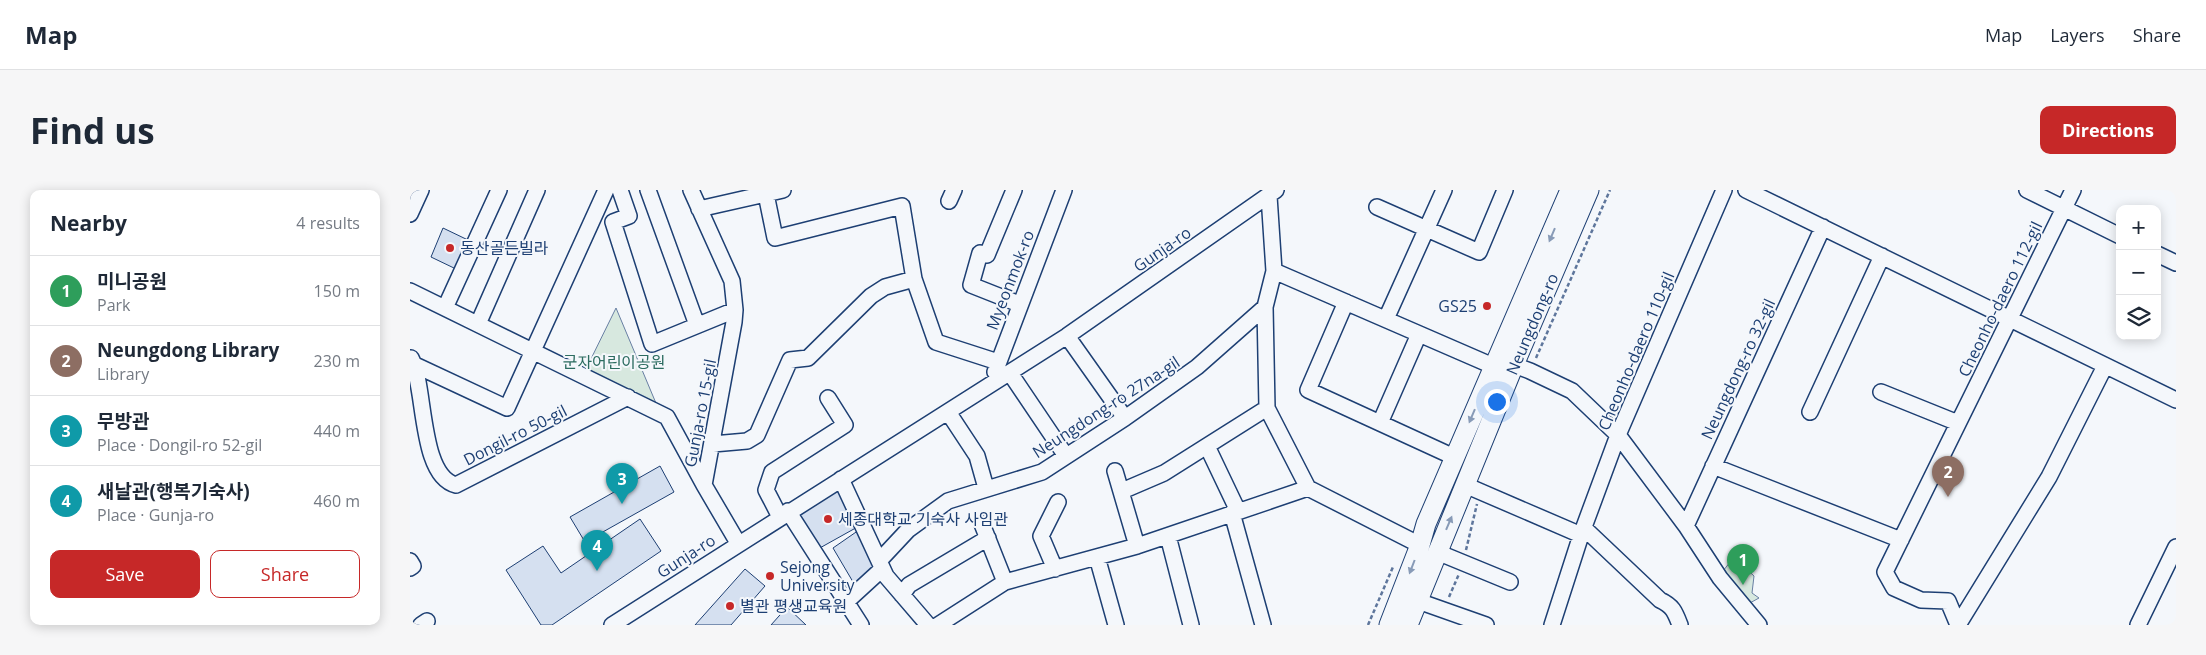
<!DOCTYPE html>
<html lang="en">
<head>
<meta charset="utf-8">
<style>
  body { margin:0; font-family:"Open Sans","Noto Sans KR",sans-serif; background:#f6f6f7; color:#1f2937 }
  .controls { position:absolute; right:15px; top:15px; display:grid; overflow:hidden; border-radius:10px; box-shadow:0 2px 12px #0003 }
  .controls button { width:45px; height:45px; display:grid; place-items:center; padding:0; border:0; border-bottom:1px solid #e0e1e3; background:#fff; color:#1f2937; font:25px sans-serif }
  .you { position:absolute; left:1086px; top:211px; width:18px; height:18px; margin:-12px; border:4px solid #fff; border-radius:50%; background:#1a73e8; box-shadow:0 0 0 8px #1a73e833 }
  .badge { display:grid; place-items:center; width:32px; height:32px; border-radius:50%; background:#c62828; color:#fff; font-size:16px; font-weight:700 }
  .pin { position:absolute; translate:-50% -41px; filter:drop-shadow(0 1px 2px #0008) }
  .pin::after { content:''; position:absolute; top:26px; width:18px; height:15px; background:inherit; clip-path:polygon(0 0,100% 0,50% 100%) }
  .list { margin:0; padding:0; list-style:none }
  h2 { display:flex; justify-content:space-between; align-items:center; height:65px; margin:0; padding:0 20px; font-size:21px }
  h2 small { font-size:16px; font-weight:400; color:#747a83 }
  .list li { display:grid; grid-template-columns:32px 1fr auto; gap:15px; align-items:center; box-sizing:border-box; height:70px; padding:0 20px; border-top:1px solid #e0e1e3 }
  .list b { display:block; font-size:19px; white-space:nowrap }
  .list p { margin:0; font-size:16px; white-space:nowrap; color:#747a83 }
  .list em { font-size:16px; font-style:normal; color:#747a83 }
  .actions { display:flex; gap:10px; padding:15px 20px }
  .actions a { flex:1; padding:11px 0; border:1px solid #c62828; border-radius:10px; text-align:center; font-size:18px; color:#c62828 }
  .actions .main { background:#c62828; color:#fff }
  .icon { flex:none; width:28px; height:28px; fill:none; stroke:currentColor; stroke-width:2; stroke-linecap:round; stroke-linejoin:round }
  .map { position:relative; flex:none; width:1766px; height:435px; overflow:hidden; border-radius:10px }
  header { display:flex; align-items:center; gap:30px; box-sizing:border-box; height:70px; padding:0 25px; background:#fff; border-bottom:1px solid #e0e1e3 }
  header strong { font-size:24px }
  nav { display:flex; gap:28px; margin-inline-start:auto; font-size:18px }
  .intro { display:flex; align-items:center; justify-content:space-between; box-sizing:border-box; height:120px; padding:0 30px }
  h1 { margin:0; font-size:35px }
  .button { padding:12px 22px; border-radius:10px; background:#c62828; color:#fff; font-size:18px; font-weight:700 }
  main { display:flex; gap:30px; padding:0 30px }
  aside { flex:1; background:#fff; border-radius:10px; box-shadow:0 2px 12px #0003 }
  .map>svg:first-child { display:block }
  .green { fill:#d7e8df; stroke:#687fa3 }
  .building { fill:#d5e0f0; stroke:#1d3f73 }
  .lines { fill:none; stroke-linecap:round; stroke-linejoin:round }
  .minor-casing { stroke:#1d3f73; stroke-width:18 }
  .major-casing { stroke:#1d3f73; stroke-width:21 }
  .path { stroke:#5e769c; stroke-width:2.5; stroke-dasharray:4 2.5; stroke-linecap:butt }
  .minor { stroke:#f4f7fb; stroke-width:15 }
  .major { stroke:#f4f7fb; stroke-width:19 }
  .oneway { fill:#889bb7 }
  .poi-dot { fill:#c62828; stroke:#f4f7fb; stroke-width:2 }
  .labels { text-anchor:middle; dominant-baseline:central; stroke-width:4; stroke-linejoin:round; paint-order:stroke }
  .poi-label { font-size:16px; fill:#1d3f73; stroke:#f4f7fb; text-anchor:start }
  .street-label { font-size:16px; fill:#1d3f73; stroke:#f4f7fb }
  .park-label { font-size:16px; fill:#2c6c60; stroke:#f4f7fb }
</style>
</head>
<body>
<header>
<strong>Map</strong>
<nav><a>Map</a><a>Layers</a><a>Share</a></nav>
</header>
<div class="intro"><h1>Find us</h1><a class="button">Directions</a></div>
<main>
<aside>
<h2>Nearby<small>4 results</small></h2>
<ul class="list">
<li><span class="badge" style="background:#2e9e5b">1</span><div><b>미니공원</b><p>Park</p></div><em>150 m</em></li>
<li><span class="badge" style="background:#8d6e63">2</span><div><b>Neungdong Library</b><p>Library</p></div><em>230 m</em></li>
<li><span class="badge" style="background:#0f9aa8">3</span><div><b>무방관</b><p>Place · Dongil-ro 52-gil</p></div><em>440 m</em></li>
<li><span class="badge" style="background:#0f9aa8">4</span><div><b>새날관(행복기숙사)</b><p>Place · Gunja-ro</p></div><em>460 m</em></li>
</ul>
<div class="actions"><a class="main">Save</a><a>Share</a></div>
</aside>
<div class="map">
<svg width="1766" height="435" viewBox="0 0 1766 435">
  <rect width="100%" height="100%" fill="#f4f7fb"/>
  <path class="green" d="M206 118 248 218 175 181Z
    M1324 367 1344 386 1342 403 1349 408 1338 414 1313 381Z"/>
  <path class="building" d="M33 38 58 50 46 79 21 67Z
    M250 276 264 302 175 352 160 327Z
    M431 293 451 335 408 359 384 322Z
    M230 329 251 361 142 435H131L96 380 133 356 151 383Z
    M449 340 468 377 446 397 423 358Z
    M335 379 355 396 321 435H285Z
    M377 417 396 435H361Z"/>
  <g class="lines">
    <g class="minor-casing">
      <path id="minor" d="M210 0 219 26 203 32 242 154 325 120
        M238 0 287 135
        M281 0 322 91 325 120 324 132 294 295 328 353
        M604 0 577 65 570 63 561 95 609 114
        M1336 0 1766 210
        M1617 0 1710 46
        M356 4 365 48 492 16 504 89 526 152 588 172
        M859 6 864 81 855 117 857 218 898 298 1010 355
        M539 11 544 0
        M967 17 1069 62 1095 0
        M289 19 373 0
        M0 24 11 0
        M1747 64 1766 73
        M864 81 1083 176
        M0 101 257 227 294 295
        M936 112 898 200 1044 267
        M35 118 89 0
        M976 129 1034 0
        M68 134 127 0
        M657 146 715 228
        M1 168C16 196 9 286 46 295L218 207
        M5 175 97 218 196 0
        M1104 175 1120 181 1162 201 1208 245 1276 336 1310 388 1349 435
        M585 182 654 0
        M600 183 656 266
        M1471 202 1548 233
        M538 222 567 266 576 298
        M1400 222 1472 66
        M970 233 1009 144
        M303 254 337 251 347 245 380 170 398 168 461 106 475 97 504 89
        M797 256 828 321
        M1303 276 1491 350
        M705 281 727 356
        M431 289 476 386 518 435
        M1055 295 1171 345
        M712 301 754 283 857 218
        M378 321 451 435
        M822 323 853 435
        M370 327 356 300 362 282 435 235 418 208
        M572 334 595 392
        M1276 336 1413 37
        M1174 338 1250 410C1263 416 1265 422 1270 435
        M758 346 781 435
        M1027 362 1100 392
        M687 367 706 435
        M0 371 3 376 0 378
        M469 371 498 340 538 311 632 282 715 228 787 177 855 117
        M645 379 631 346 648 312
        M492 405 499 395 578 348
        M1008 411 1076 435
        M436 412 472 379
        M11 435 17 431
        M202 435 657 146 866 0
        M528 435 595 392 727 356 898 298
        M1142 435 1171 345 1208 245 1314 0
        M1548 435 1538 411 1511 410 1484 398 1475 382 1663 0
        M1548 435 1639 287 1695 176
        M1728 435 1766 357"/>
    </g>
    <g class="major-casing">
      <path id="major" d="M979 435 1010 355 1016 334 1160 0
        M998 435 1104 175 1179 0"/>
    </g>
    <path class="path" d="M1126 168 1200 0
      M1056 360 1067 314
      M1039 407 1049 384
      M958 435 983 377"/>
    <use href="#minor" class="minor"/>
    <use href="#major" class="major"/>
  </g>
  <defs><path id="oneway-solid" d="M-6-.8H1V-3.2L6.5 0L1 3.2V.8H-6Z" transform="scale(1.25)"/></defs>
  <g class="oneway">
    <use href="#oneway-solid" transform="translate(1142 45) rotate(113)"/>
    <use href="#oneway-solid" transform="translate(1062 226) rotate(113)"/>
    <use href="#oneway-solid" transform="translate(1039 333) rotate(-67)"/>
    <use href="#oneway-solid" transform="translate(1002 377) rotate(111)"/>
  </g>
  <g class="poi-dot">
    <circle cx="40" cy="58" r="5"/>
    <circle cx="1077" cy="116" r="5"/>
    <circle cx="418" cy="329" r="5"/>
    <circle cx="360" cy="386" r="5"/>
    <circle cx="320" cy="416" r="5"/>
  </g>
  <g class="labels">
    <g class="poi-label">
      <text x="50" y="58">동산골든빌라</text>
      <text x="1067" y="116" text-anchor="end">GS25</text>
      <text x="428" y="329">세종대학교 기숙사 사임관</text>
      <text x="370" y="377">Sejong<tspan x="370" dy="18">University</tspan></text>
      <text x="330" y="416">별관 평생교육원</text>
    </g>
    <g class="street-label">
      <text transform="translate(752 59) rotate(-35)">Gunja-ro</text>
      <text transform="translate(600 90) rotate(-69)">Myeonmok-ro</text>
      <text transform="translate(1590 109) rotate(-64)">Cheonho-daero 112-gil</text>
      <text transform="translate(1122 134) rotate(-67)">Neungdong-ro</text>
      <text transform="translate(1226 161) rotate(-67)">Cheonho-daero 110-gil</text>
      <text transform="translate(1328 179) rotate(-65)">Neungdong-ro 32-gil</text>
      <text transform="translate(696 217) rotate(-33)">Neungdong-ro 27na-gil</text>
      <text transform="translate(290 223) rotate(-79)">Gunja-ro 15-gil</text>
      <text transform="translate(105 245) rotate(-27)">Dongil-ro 50-gil</text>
      <text transform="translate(276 366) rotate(-33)">Gunja-ro</text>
    </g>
    <g class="park-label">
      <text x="204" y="172">군자어린이공원</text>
    </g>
  </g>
</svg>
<div class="controls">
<button>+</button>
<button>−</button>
<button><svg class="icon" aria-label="layers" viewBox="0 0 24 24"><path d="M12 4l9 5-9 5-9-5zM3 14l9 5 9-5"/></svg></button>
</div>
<div class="you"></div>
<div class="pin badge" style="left:1333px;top:395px;background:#2e9e5b">1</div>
<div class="pin badge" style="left:1538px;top:307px;background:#8d6e63">2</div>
<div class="pin badge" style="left:212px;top:314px;background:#0f9aa8">3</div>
<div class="pin badge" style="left:187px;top:381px;background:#0f9aa8">4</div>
</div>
</main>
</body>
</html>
